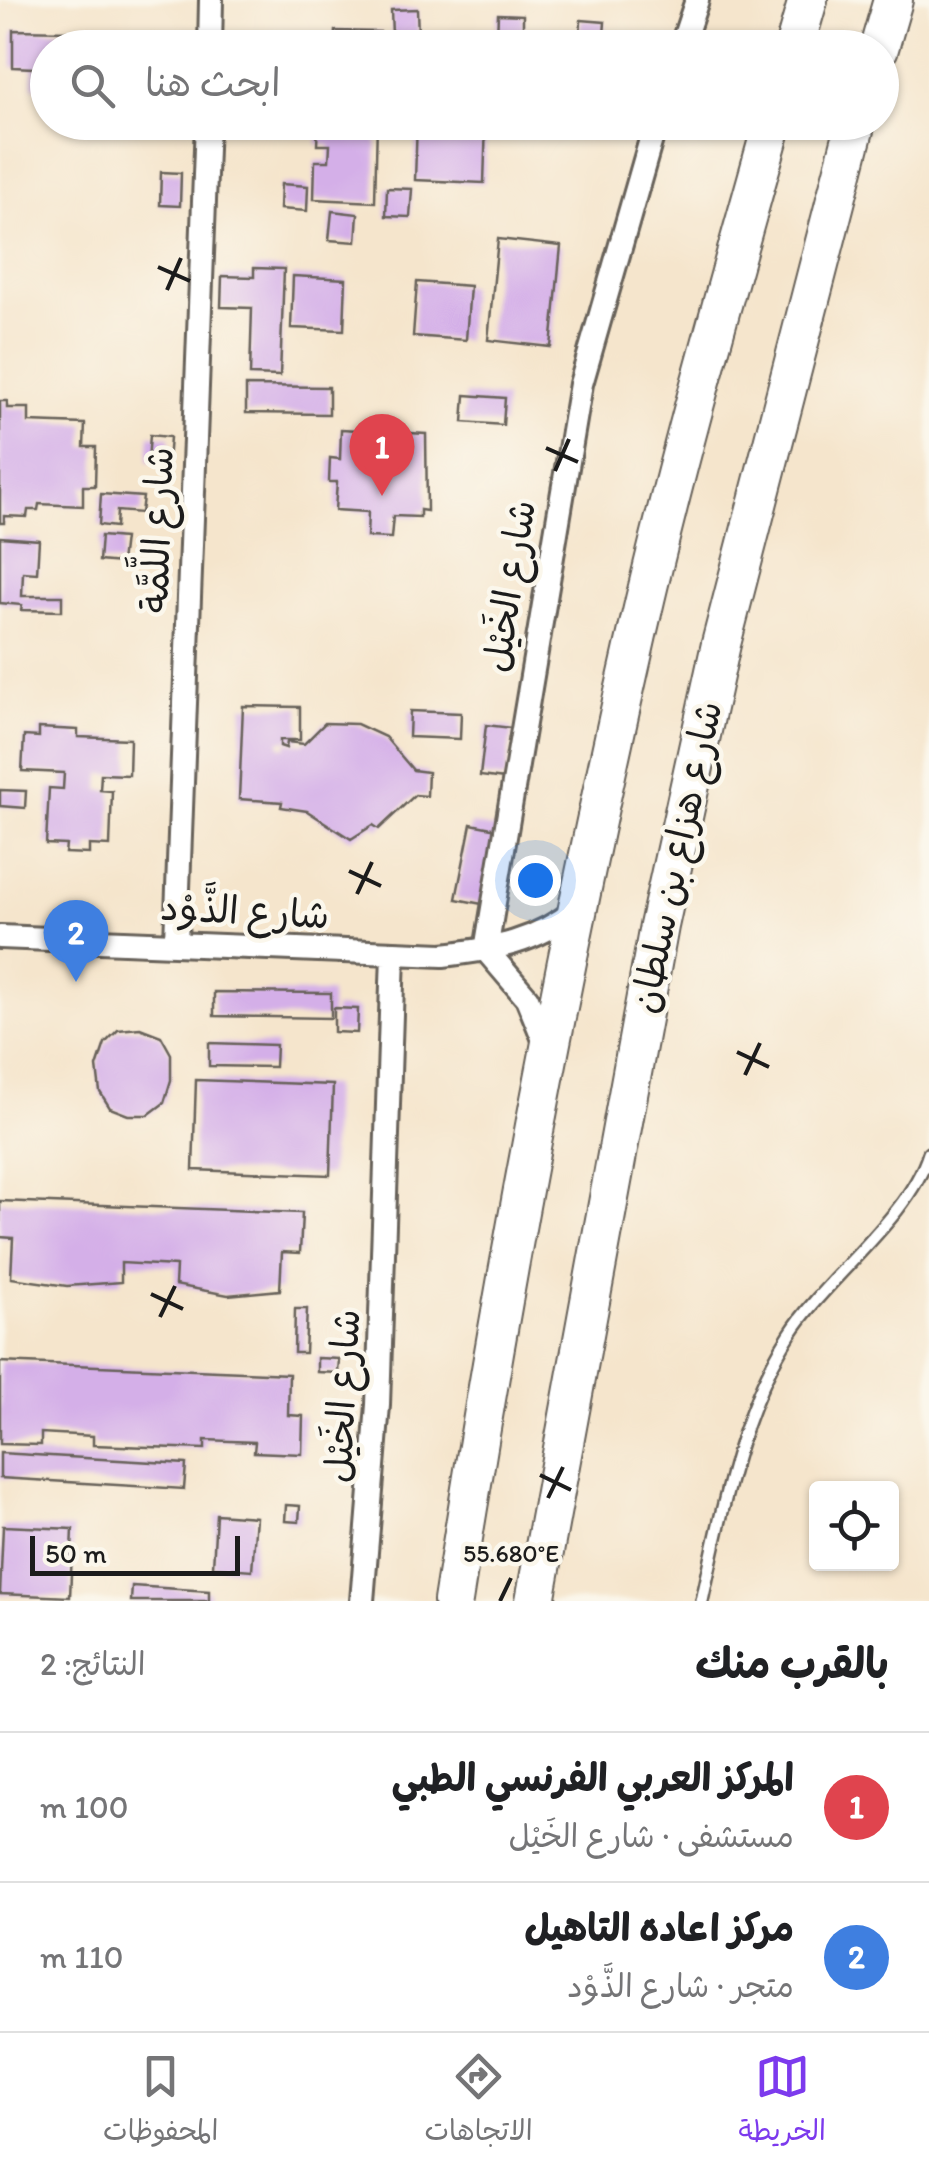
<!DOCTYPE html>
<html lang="ar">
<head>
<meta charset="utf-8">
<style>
  body { margin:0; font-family:Itim,"Playpen Sans Arabic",sans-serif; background:#f6f6f6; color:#202124; direction:rtl }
  .controls { position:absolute; right:30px; bottom:30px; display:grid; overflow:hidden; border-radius:10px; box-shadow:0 2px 8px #0004 }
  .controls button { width:90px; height:90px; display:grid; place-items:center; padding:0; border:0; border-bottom:2px solid #e0e0e0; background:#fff; color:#202124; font:50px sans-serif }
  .scale { position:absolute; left:30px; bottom:25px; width:210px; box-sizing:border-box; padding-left:10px; border:5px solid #1c1c1c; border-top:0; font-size:28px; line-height:35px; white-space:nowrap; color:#1c1c1c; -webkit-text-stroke:8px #fbf7ec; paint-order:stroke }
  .you { position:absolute; left:535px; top:880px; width:35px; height:35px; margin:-25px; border:8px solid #fff; border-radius:50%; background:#1a73e8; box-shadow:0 0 0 15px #1a73e833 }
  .badge { display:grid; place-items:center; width:65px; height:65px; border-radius:50%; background:#7c3aed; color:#fff; font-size:32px; font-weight:700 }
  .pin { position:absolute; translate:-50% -82px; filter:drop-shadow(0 2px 5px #0008) }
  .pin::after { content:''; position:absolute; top:52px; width:35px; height:30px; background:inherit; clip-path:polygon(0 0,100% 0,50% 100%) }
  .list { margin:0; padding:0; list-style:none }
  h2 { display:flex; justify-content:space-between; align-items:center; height:130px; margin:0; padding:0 40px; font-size:42px }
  h2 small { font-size:32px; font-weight:400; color:#757577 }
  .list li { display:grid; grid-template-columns:65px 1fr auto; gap:30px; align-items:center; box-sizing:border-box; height:150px; padding:0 40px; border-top:2px solid #e0e0e0 }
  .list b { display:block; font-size:38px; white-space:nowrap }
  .list p { margin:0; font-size:32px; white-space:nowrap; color:#757577 }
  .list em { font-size:32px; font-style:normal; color:#757577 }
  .icon { flex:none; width:55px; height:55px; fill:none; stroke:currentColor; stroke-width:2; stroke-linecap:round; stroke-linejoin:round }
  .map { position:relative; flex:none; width:929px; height:1601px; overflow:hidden; direction:ltr }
  .search { position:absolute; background:#fff; box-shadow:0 2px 8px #0004; left:30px; right:30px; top:30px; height:110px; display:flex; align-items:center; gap:25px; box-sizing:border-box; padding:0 35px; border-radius:55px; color:#757577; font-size:38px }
  .sheet { height:430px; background:#fff }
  nav { display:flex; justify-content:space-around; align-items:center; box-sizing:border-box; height:140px; border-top:2px solid #e0e0e0; background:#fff; font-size:28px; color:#757577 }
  nav a { display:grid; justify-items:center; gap:5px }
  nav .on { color:#7c3aed }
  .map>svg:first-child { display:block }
  .building { fill:#d4afe8 }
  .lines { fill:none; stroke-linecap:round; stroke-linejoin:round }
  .service-casing { stroke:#68625a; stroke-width:16 }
  .minor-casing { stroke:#68625a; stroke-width:28 }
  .primary-casing { stroke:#68625a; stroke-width:42 }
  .service { stroke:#fff; stroke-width:11 }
  .minor { stroke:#fff; stroke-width:22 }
  .primary { stroke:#fff; stroke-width:38 }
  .ticks { fill:none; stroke:#1c1c1c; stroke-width:4 }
  .labels { text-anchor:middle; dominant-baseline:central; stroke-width:9; stroke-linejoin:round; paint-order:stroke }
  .street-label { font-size:38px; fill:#1c1c1c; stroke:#fbf7ec }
  .ticks-label { font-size:25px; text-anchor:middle; fill:#1c1c1c; stroke:#fbf7ec; stroke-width:9; stroke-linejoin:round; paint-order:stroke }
</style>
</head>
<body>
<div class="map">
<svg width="929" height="1601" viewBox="0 0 929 1601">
  <rect width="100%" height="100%" fill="#fbf7ec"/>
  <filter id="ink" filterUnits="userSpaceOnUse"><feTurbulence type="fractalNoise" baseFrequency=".01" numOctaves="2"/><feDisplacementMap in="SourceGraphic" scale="20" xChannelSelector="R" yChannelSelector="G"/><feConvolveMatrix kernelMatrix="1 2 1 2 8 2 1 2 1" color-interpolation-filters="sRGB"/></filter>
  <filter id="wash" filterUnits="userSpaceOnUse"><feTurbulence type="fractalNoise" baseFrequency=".0048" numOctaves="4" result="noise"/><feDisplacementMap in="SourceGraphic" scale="40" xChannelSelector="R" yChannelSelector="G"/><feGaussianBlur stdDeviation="2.25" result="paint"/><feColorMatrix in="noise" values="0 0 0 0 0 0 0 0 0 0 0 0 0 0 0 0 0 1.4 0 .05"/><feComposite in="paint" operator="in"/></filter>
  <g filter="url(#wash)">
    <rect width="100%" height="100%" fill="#f5e5cc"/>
    <g id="blocks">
      <path class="building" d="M417 9 418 35H392L391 10Z
        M498 14 523 15V38L497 37Z
        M581 20 605 22 603 48H525L526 36 580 40Z
        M13 30 126 32V48H48V87H33V68L13 67Z
        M335 31 380 32V48H334Z
        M318 122H377L375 202 314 199 315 161H329L330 145H317Z
        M417 122H486L484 183 415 180Z
        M161 172 181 173 180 206 160 205Z
        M281 184 308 186 307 211 280 209Z
        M387 188 412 189 410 217 386 216Z
        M332 211 358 214 356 242 329 240Z
        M498 239 561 246 551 347 488 340Z
        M254 268 284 269 280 376 250 375 252 308 221 307 222 276 254 277Z
        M293 276 346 279 344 330 291 328Z
        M417 282 470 286 466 340 413 336Z
        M246 386 329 387V414L246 413Z
        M465 395 505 398 503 425 463 422Z
        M0 401H7V408H29V422L85 424 84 447H96L95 486H83V506L39 504 38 510H28L27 517 4 516V523H0Z
        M341 429 426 434 427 511 420 510V517L393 516 391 538 367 537 368 512 335 510 337 482H329L330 458 340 459Z
        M150 435 170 437 168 462 148 461Z
        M101 494 143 497 141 513 117 511 116 527 99 525Z
        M101 536 124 538 121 563 99 561Z
        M0 537 39 540 37 573 23 572 22 596H62V611L21 610 22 605 0 603Z
        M243 706 300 707V740H280V746L286 748 287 742 304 744 325 723 357 724 385 737 413 770 428 772 427 796 415 795 379 829 373 825 351 839 307 811 281 807 282 802 239 799Z
        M410 711 461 713 460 739 409 737Z
        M486 725 512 728 505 779 480 776Z
        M39 728 78 730V737L130 739 129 775 101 774 100 790 112 791 110 846 89 845V854L65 853 66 845 46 844 49 788 63 789 64 773 22 771 24 736 39 737Z
        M0 790 26 791 25 808 0 806Z
        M471 824 497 829 482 904 456 899Z
        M214 992 331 993V1018L214 1016Z
        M334 1008 358 1009 357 1033 334 1032Z
        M140 1028 161 1036 171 1054V1080L164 1103 148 1115H128L110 1108 100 1092 97 1067 105 1043 118 1030Z
        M209 1043 276 1045 275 1067 209 1066Z
        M196 1080 333 1085 330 1175 193 1170Z
        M0 1201 302 1213 300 1253 282 1252 280 1290 228 1295 175 1285 176 1266 121 1263V1282L67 1286 11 1278 13 1238 0 1237Z
        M295 1309H307L305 1353H294Z
        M317 1358 339 1359 338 1373 317 1372Z
        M0 1362 289 1374 288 1415 303 1416 302 1454 254 1452 255 1442 205 1440V1449L93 1445V1436L41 1433V1445L0 1444Z
        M0 1453 186 1464 184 1489 0 1478Z
        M286 1505 300 1506 299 1522 285 1521Z
        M216 1514 256 1517 252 1570 213 1567Z
        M3 1526 73 1529 70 1597 0 1594Z
        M132 1586 209 1591V1601H131Z"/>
    </g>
  </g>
  <g filter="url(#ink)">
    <use href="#blocks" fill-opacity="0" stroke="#68625a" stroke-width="2.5"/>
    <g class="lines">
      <g class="service-casing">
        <path id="service" d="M702 1601C722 1511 739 1413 790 1334 827 1276 909 1218 929 1153"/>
      </g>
      <g class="minor-casing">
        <path id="minor" d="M210 48 211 0
          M681 48 697 0
          M0 937 443 955C495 949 535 943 577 909
          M176 941 207 122
          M486 950 581 384 656 122
          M486 950 527 998 547 1047
          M362 1601 378 1405 393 954"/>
      </g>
      <g class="primary-casing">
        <path id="primary" d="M794 48 808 0
          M879 48 893 0
          M453 1601C504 1275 565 951 638 630 677 459 726 291 773 122
          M535 1601 659 926 721 644 856 122"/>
      </g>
      <use href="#service" class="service"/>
      <use href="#minor" class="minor"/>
      <use href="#primary" class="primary"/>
    </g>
  </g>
  <path class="ticks" d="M158 267 190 281M167 290 181 258M546 448 578 462M555 471 569 439M349 871 381 886M357 894 372 862M737 1052 769 1067M745 1075 760 1043M151 1294 183 1309M160 1317 175 1286M540 1475 571 1490M548 1498 563 1467M500 1601 511 1578"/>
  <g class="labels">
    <g class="street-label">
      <text transform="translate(157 530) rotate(-88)">شارع اللَّمَّة</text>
      <text transform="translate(509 586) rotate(-81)">شارع الخَيْل</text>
      <text transform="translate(676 857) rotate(-78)">شارع هزاع بن سلطان</text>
      <text transform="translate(245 911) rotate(3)">شارع الذَّوْد</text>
      <text transform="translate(342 1396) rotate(-87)">شارع الخَيْل</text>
    </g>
  </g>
  <g class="ticks-label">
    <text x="511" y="1562">55.680°E</text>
  </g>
</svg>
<div class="controls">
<button><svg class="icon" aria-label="locate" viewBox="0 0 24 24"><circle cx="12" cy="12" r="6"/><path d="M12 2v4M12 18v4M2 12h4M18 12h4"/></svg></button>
</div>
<div class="scale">50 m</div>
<div class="you"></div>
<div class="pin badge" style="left:382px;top:496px;background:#e0444e">1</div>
<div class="pin badge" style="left:76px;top:982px;background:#3f7fe0">2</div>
<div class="search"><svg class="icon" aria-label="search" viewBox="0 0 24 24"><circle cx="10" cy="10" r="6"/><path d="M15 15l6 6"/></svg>ابحث هنا</div>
</div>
<section class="sheet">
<h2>بالقرب منك<small>النتائج: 2</small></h2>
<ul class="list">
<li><span class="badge" style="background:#e0444e">1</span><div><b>المركز العربي الفرنسي الطبي</b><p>مستشفى · شارع الخَيْل</p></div><em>100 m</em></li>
<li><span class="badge" style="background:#3f7fe0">2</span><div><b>مركز اعاده التاهيل</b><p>متجر · شارع الذَّوْد</p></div><em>110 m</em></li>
</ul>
</section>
<nav>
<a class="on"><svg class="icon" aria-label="map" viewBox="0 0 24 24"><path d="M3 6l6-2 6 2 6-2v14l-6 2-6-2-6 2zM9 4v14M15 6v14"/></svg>الخريطة</a>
<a><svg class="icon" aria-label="directions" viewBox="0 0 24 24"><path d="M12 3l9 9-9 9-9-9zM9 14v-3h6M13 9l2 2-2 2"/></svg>الاتجاهات</a>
<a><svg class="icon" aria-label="saved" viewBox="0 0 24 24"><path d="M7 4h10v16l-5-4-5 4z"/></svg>المحفوظات</a>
</nav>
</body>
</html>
